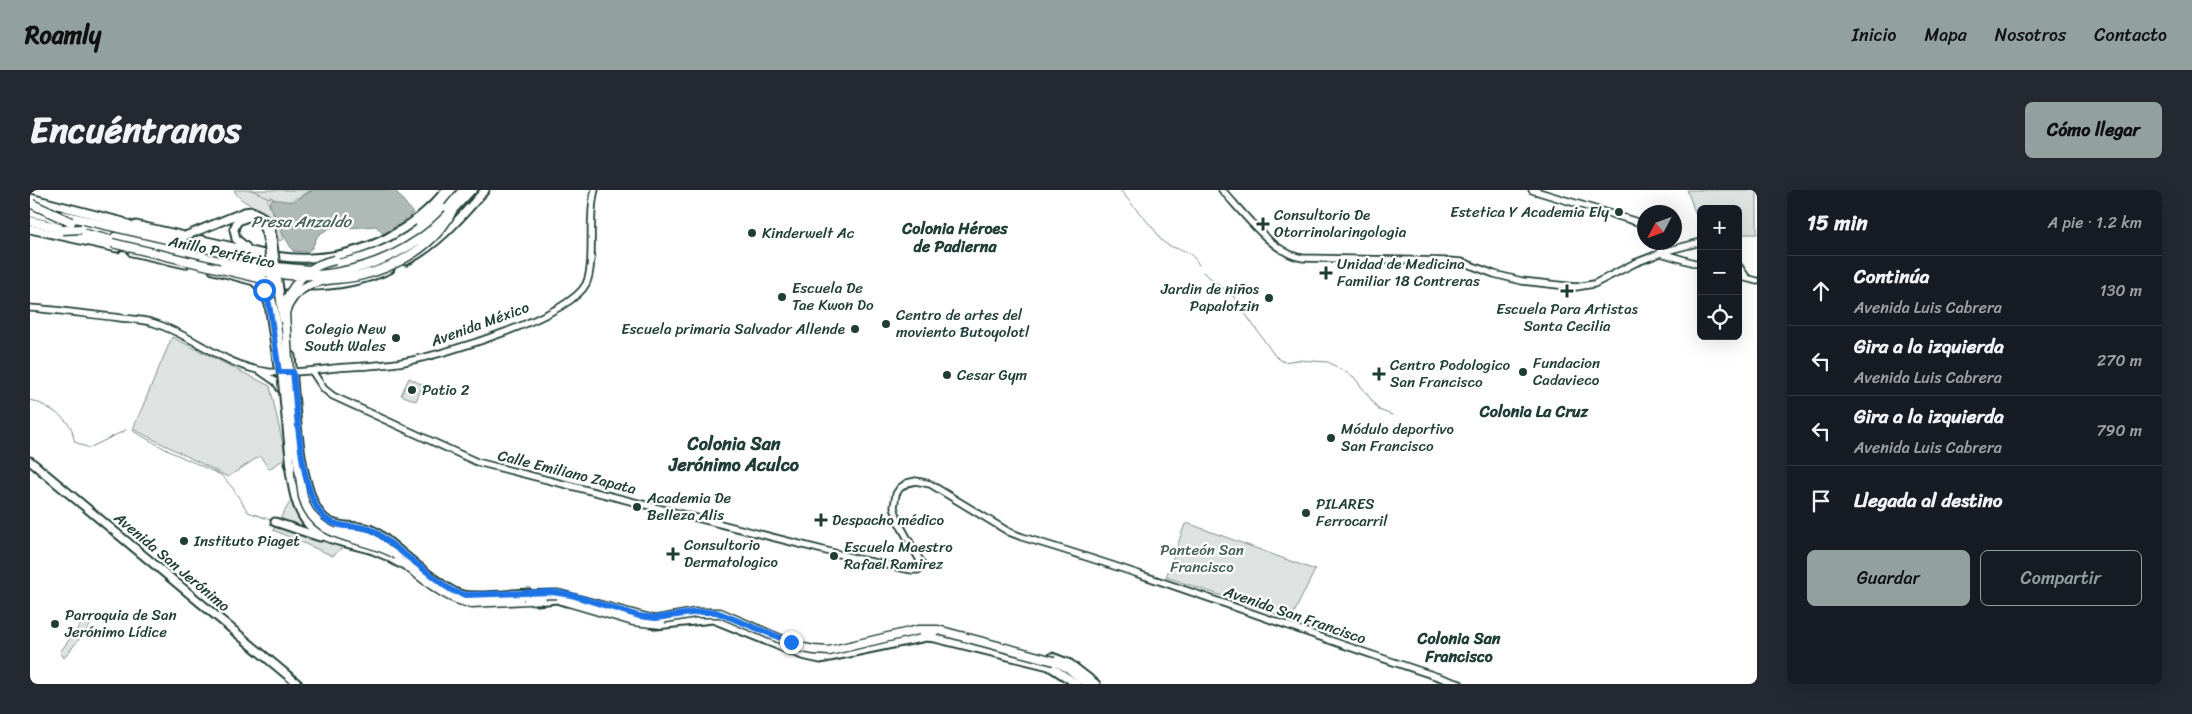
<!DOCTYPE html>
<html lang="es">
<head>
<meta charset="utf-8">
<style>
  body { margin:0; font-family:Sriracha,sans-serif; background:#242831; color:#f1f3f6 }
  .controls { position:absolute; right:15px; top:15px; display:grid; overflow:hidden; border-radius:8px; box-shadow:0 5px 20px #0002 }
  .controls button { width:45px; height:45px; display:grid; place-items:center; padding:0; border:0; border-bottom:1px solid #363941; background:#171b24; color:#f1f3f6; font:25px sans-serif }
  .compass { position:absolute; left:1607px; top:15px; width:45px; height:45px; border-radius:50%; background:#171b24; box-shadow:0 5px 20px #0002; rotate:229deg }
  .stop { position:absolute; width:15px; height:15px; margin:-11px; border:4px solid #1a73e8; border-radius:50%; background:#fff }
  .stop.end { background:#1a73e8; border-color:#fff; box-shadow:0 1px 5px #0008 }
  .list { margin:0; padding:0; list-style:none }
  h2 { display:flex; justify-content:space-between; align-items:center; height:65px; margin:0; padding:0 20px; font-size:21px }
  h2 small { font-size:16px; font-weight:400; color:#9ea1a6 }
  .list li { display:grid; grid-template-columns:32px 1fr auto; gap:15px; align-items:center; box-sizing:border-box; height:70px; padding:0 20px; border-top:1px solid #363941 }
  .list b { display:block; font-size:19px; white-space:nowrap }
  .list p { margin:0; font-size:16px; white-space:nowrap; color:#9ea1a6 }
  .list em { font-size:16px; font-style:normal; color:#9ea1a6 }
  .actions { display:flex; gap:10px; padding:15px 20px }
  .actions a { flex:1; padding:11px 0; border:1px solid #92a19f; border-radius:8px; text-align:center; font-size:18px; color:#92a19f }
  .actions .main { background:#92a19f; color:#111 }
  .icon { flex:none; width:28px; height:28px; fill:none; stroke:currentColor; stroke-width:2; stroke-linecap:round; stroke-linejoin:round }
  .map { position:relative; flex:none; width:1727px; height:494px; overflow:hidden; border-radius:8px }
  header { display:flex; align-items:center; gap:30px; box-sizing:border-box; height:70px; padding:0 25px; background:#92a19f; color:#111 }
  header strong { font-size:24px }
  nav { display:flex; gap:28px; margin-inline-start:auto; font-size:18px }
  .intro { display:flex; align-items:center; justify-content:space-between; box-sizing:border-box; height:120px; padding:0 30px }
  h1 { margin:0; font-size:35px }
  .button { padding:12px 22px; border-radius:8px; background:#92a19f; color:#111; font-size:18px; font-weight:700 }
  main { display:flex; gap:30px; padding:0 30px }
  aside { flex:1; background:#171b24; border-radius:8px; box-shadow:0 5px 20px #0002 }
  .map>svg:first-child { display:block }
  .green { fill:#dee3e2; stroke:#7e908b }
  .water { fill:#afbab7; stroke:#758883 }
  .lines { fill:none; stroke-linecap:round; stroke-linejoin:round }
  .stream { stroke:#758883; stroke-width:1 }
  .minor-casing { stroke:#1f3d34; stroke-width:9 }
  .major-casing { stroke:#1f3d34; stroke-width:11 }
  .highway-casing { stroke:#1f3d34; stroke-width:11 }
  .minor { stroke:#fff; stroke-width:5.5 }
  .major { stroke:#fff; stroke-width:7 }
  .highway { stroke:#fff; stroke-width:8 }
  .major-bridge-casing { stroke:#1f3d34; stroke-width:11; stroke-linecap:butt }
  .highway-bridge-casing { stroke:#1f3d34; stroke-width:11; stroke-linecap:butt }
  .major-bridge { stroke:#fff; stroke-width:7 }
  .highway-bridge { stroke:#fff; stroke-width:8 }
  .route { stroke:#1a73e8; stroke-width:6 }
  .poi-dot { fill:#1f3d34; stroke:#fff; stroke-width:2 }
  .labels { text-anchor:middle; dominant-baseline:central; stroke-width:4.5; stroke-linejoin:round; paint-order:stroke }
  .poi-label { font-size:15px; fill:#1f3d34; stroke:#fff; text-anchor:start }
  .street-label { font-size:15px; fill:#1f3d34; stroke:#fff }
  .park-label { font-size:15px; fill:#455e57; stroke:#fff }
  .water-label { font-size:16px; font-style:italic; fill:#4a625b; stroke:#fff }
  .neighbourhood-label { font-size:16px; font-weight:bold; fill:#1f3d34; stroke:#fff }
  .quarter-label { font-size:18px; font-weight:bold; fill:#1f3d34; stroke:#fff }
</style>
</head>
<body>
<header>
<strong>Roamly</strong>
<nav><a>Inicio</a><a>Mapa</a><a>Nosotros</a><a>Contacto</a></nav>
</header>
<div class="intro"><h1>Encuéntranos</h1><a class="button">Cómo llegar</a></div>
<main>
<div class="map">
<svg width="1727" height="494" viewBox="0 0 1727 494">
  <rect width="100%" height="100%" fill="#fff"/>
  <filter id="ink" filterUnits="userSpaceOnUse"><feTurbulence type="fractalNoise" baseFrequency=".02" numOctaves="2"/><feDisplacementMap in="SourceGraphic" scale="10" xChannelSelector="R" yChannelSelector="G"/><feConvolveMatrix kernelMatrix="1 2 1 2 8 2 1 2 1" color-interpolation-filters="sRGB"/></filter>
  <g filter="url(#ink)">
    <path class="green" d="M204 0H283C269 5 256 20 241 7L237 10 254 49 249 51C246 42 243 32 236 25 226 14 211 15 204 0Z
      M1657 0H1727V44H1708V19H1671V39Z
      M142 147 240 196 256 268 239 279 230 266 198 287 103 239Z
      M379 188 393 195 386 211 371 205Z
      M262 309 284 338 317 353 303 366 243 340Z
      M1155 334H1160L1285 380 1261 429 1136 387Z
      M56 427 63 432 34 468 30 462Z"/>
    <path class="water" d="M283 0H365L383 23 369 35 353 44 346 36 320 38 310 36 300 38 288 45 282 58 277 62 263 61 249 37 239 12 242 9 263 12Z"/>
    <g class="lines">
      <path class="stream" d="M222 0 239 8
        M1090 0C1101 13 1111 25 1123 38 1127 42 1128 47 1132 51 1147 63 1158 55 1169 75
        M1173 82 1203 106 1245 166 1254 172 1267 170 1298 172 1324 187 1349 220 1362 225
        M0 210C11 212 34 226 40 236 43 240 43 248 45 252L59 258 96 240
        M103 241 141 262 191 285 202 297 218 322 241 330"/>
      <g class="minor-casing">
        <path id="minor" d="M1192 0C1212 21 1244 65 1273 68L1418 71 1432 72 1464 84 1492 91 1546 97 1564 94 1605 73 1636 61 1671 52
          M1502 0 1614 34
          M1629 52 1631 63
          M1631 63 1671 75
          M1708 75 1717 88
          M1708 86 1727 91
          M0 118C28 120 55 124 83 127 96 129 111 129 124 133 163 145 196 177 239 182 261 184 284 180 306 178 330 176 355 176 378 171 415 164 539 127 556 94 566 73 557 27 565 0
          M230 181 246 192 250 199
          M282 181 294 199 303 206 447 272 832 370 882 380H888L893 376 869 333 864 317 866 304 870 298 877 293 886 291 900 294 979 342 992 347C1140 391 1283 447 1430 494"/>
      </g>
      <g class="major-casing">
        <path id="major" d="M0 8 93 32
          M106 35C137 42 168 49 199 56 226 62 253 70 281 68 334 66 384 40 416 0
          M0 39 87 58
          M204 39 206 49 216 57
          M102 62 155 74
          M376 71C409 54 431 27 455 0
          M183 80 228 92
          M225 92 233 100 239 114 249 184
          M243 94C284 99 323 96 360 79
          M261 166C265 202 267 312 298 331 314 340 331 333 346 342 366 356 413 401 433 405 447 408 483 404 498 403
          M0 271 268 494
          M259 274C262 293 264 314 275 330 290 353 322 352 345 361 353 364 361 368 369 373
          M245 332 290 347
          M507 411 527 409 536 412
          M626 435 683 429 772 465 790 469 896 447 905 448 1019 476 1047 494
          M1022 467 1040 474 1066 494"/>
      </g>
      <g class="highway-casing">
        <path id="highway" d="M0 22 30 29
          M32 25 245 74
          M0 31 89 52
          M88 31 113 40
          M390 34 424 0
          M85 47 194 72
          M294 76C346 69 384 50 420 11
          M335 79 349 75 379 59
          M227 85 260 89 292 88
          M365 368C389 383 412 409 441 413L498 410
          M888 440H908
          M890 445 907 446
          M1024 471 1038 478 1058 494"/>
      </g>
      <use href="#minor" class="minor"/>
      <use href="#major" class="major"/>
      <use href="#highway" class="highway"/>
      <g class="major-bridge-casing">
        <path id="major-bridge" d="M204 39 207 32C245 8 239 82 242 102
          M155 46 214 22 222 21 233 27 241 40 253 129
          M251 177 261 278"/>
      </g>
      <g class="highway-bridge-casing">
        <path id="highway-bridge" d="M2 14 41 32
          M418 18 433 0
          M32 40 51 39
          M82 53 229 88 234 90 242 101
          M194 72C213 77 231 82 250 84 297 90 349 77 388 50 408 37 424 18 441 0
          M214 72 235 76 279 80
          M236 98C248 117 247 160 254 183
          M255 112C266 90 279 75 305 70
          M310 340 338 345 354 356
          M367 365C333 344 286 353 273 307L262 229 255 123C259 110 267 101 279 95 293 88 313 90 329 86 365 78 407 55 423 19
          M493 405 528 404 625 430 665 423H690L769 457 784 460 799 461 888 440
          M498 410 512 409
          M531 410 603 431 631 434
          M908 440 1024 471"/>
      </g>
      <use href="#major-bridge" class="major-bridge"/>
      <use href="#highway-bridge" class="highway-bridge"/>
    </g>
  </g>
  <g class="lines" filter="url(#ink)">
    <path class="route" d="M234 100 239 114 249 182H263C267 215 269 314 299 331 314 340 331 333 346 342L415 396 423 401 435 405 522 402 541 405 609 426 626 428 668 422H686L761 452"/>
  </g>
  <g class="poi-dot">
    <circle cx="1589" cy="22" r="5"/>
    <path d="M1230.5 26.5h5v5h5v5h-5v5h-5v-5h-5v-5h5z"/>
    <circle cx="722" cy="43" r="5"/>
    <path d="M1293.5 75.5h5v5h5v5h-5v5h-5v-5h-5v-5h5z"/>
    <path d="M1534.5 93.5h5v5h5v5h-5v5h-5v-5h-5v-5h5z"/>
    <circle cx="752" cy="107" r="5"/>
    <circle cx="1239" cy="108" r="5"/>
    <circle cx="856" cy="134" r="5"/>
    <circle cx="825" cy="139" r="5"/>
    <circle cx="366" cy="148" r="5"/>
    <circle cx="1493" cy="182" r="5"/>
    <path d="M1346.5 176.5h5v5h5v5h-5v5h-5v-5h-5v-5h5z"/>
    <circle cx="917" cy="185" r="5"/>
    <circle cx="382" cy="200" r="5"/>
    <circle cx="1301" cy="248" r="5"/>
    <circle cx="607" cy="317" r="5"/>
    <circle cx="1276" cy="323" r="5"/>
    <path d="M788.5 322.5h5v5h5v5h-5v5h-5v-5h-5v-5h5z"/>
    <circle cx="154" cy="351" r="5"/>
    <path d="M640.5 356.5h5v5h5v5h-5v5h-5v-5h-5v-5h5z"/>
    <circle cx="804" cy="366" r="5"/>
    <circle cx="25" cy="434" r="5"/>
  </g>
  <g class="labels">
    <g class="poi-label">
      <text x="1579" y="22" text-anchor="end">Estetica Y Academia Ely</text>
      <text x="1244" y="25">Consultorio De<tspan x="1244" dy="17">Otorrinolaringologia</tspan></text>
      <text x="732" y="43">Kinderwelt Ac</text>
      <text x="1307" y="74">Unidad de Medicina<tspan x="1307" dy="17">Familiar 18 Contreras</tspan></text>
      <text x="762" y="98">Escuela De<tspan x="762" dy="17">Tae Kwon Do</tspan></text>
      <text x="1229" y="99" text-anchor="end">Jardin de niños<tspan x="1229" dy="17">Papalotzin</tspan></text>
      <text x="1537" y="119" text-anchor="middle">Escuela Para Artistas<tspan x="1537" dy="17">Santa Cecilia</tspan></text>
      <text x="866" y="125">Centro de artes del<tspan x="866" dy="17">moviento Butoyolotl</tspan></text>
      <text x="356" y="139" text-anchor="end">Colegio New<tspan x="356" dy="17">South Wales</tspan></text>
      <text x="815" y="139" text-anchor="end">Escuela primaria Salvador Allende</text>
      <text x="1503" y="173">Fundacion<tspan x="1503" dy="17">Cadavieco</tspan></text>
      <text x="1360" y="175">Centro Podologico<tspan x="1360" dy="17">San Francisco</tspan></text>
      <text x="927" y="185">Cesar Gym</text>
      <text x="392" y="200">Patio 2</text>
      <text x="1311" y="239">Módulo deportivo<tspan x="1311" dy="17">San Francisco</tspan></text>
      <text x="617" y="308">Academia De<tspan x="617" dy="17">Belleza Alis</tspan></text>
      <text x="1286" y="314">PILARES<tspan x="1286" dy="17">Ferrocarril</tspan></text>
      <text x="802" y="330">Despacho médico</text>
      <text x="164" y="351">Instituto Piaget</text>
      <text x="654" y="355">Consultorio<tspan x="654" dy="17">Dermatologico</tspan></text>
      <text x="814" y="357">Escuela Maestro<tspan x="814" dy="17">Rafael Ramirez</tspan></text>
      <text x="35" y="425">Parroquia de San<tspan x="35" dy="17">Jerónimo Lídice</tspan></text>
    </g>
    <g class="street-label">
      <text transform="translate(192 62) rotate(12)">Anillo Periférico</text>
      <text transform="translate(450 134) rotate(-20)">Avenida México</text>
      <text transform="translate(537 282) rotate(14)">Calle Emiliano Zapata</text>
      <text transform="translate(142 372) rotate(40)">Avenida San Jerónimo</text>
      <text transform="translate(1265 425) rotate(19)">Avenida San Francisco</text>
    </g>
    <g class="park-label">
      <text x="1172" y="360">Panteón San<tspan x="1172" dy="17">Francisco</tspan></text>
    </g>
    <g class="water-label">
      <text x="271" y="31">Presa Anzaldo</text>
    </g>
    <g class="neighbourhood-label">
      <text x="925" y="38">Colonia Héroes<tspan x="925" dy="18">de Padierna</tspan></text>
      <text x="1504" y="221">Colonia La Cruz</text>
      <text x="1429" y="448">Colonia San<tspan x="1429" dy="18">Francisco</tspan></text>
    </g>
    <g class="quarter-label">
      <text x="704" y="254">Colonia San<tspan x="704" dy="21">Jerónimo Aculco</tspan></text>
    </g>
  </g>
</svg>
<div class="controls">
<button>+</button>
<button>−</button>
<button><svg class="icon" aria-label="locate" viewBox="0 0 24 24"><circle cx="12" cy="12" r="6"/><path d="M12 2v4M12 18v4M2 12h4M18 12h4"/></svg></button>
</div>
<svg class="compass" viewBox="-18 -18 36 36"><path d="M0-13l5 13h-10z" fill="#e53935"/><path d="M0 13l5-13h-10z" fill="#9ea1a6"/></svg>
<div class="stop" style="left:234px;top:100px"></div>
<div class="stop end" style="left:761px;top:452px"></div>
</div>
<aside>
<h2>15 min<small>A pie · 1.2 km</small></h2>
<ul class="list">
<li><svg class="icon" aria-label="ahead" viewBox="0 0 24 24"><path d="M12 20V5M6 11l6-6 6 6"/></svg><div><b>Continúa</b><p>Avenida Luis Cabrera</p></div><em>130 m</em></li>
<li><svg class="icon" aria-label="left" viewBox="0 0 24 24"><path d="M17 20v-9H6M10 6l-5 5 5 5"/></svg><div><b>Gira a la izquierda</b><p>Avenida Luis Cabrera</p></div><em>270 m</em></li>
<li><svg class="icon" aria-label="left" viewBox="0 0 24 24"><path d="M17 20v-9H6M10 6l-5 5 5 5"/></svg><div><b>Gira a la izquierda</b><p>Avenida Luis Cabrera</p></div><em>790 m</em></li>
<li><svg class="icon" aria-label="arrive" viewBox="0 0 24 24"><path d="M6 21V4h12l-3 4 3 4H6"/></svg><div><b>Llegada al destino</b></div></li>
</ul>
<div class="actions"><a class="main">Guardar</a><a>Compartir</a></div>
</aside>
</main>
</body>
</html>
